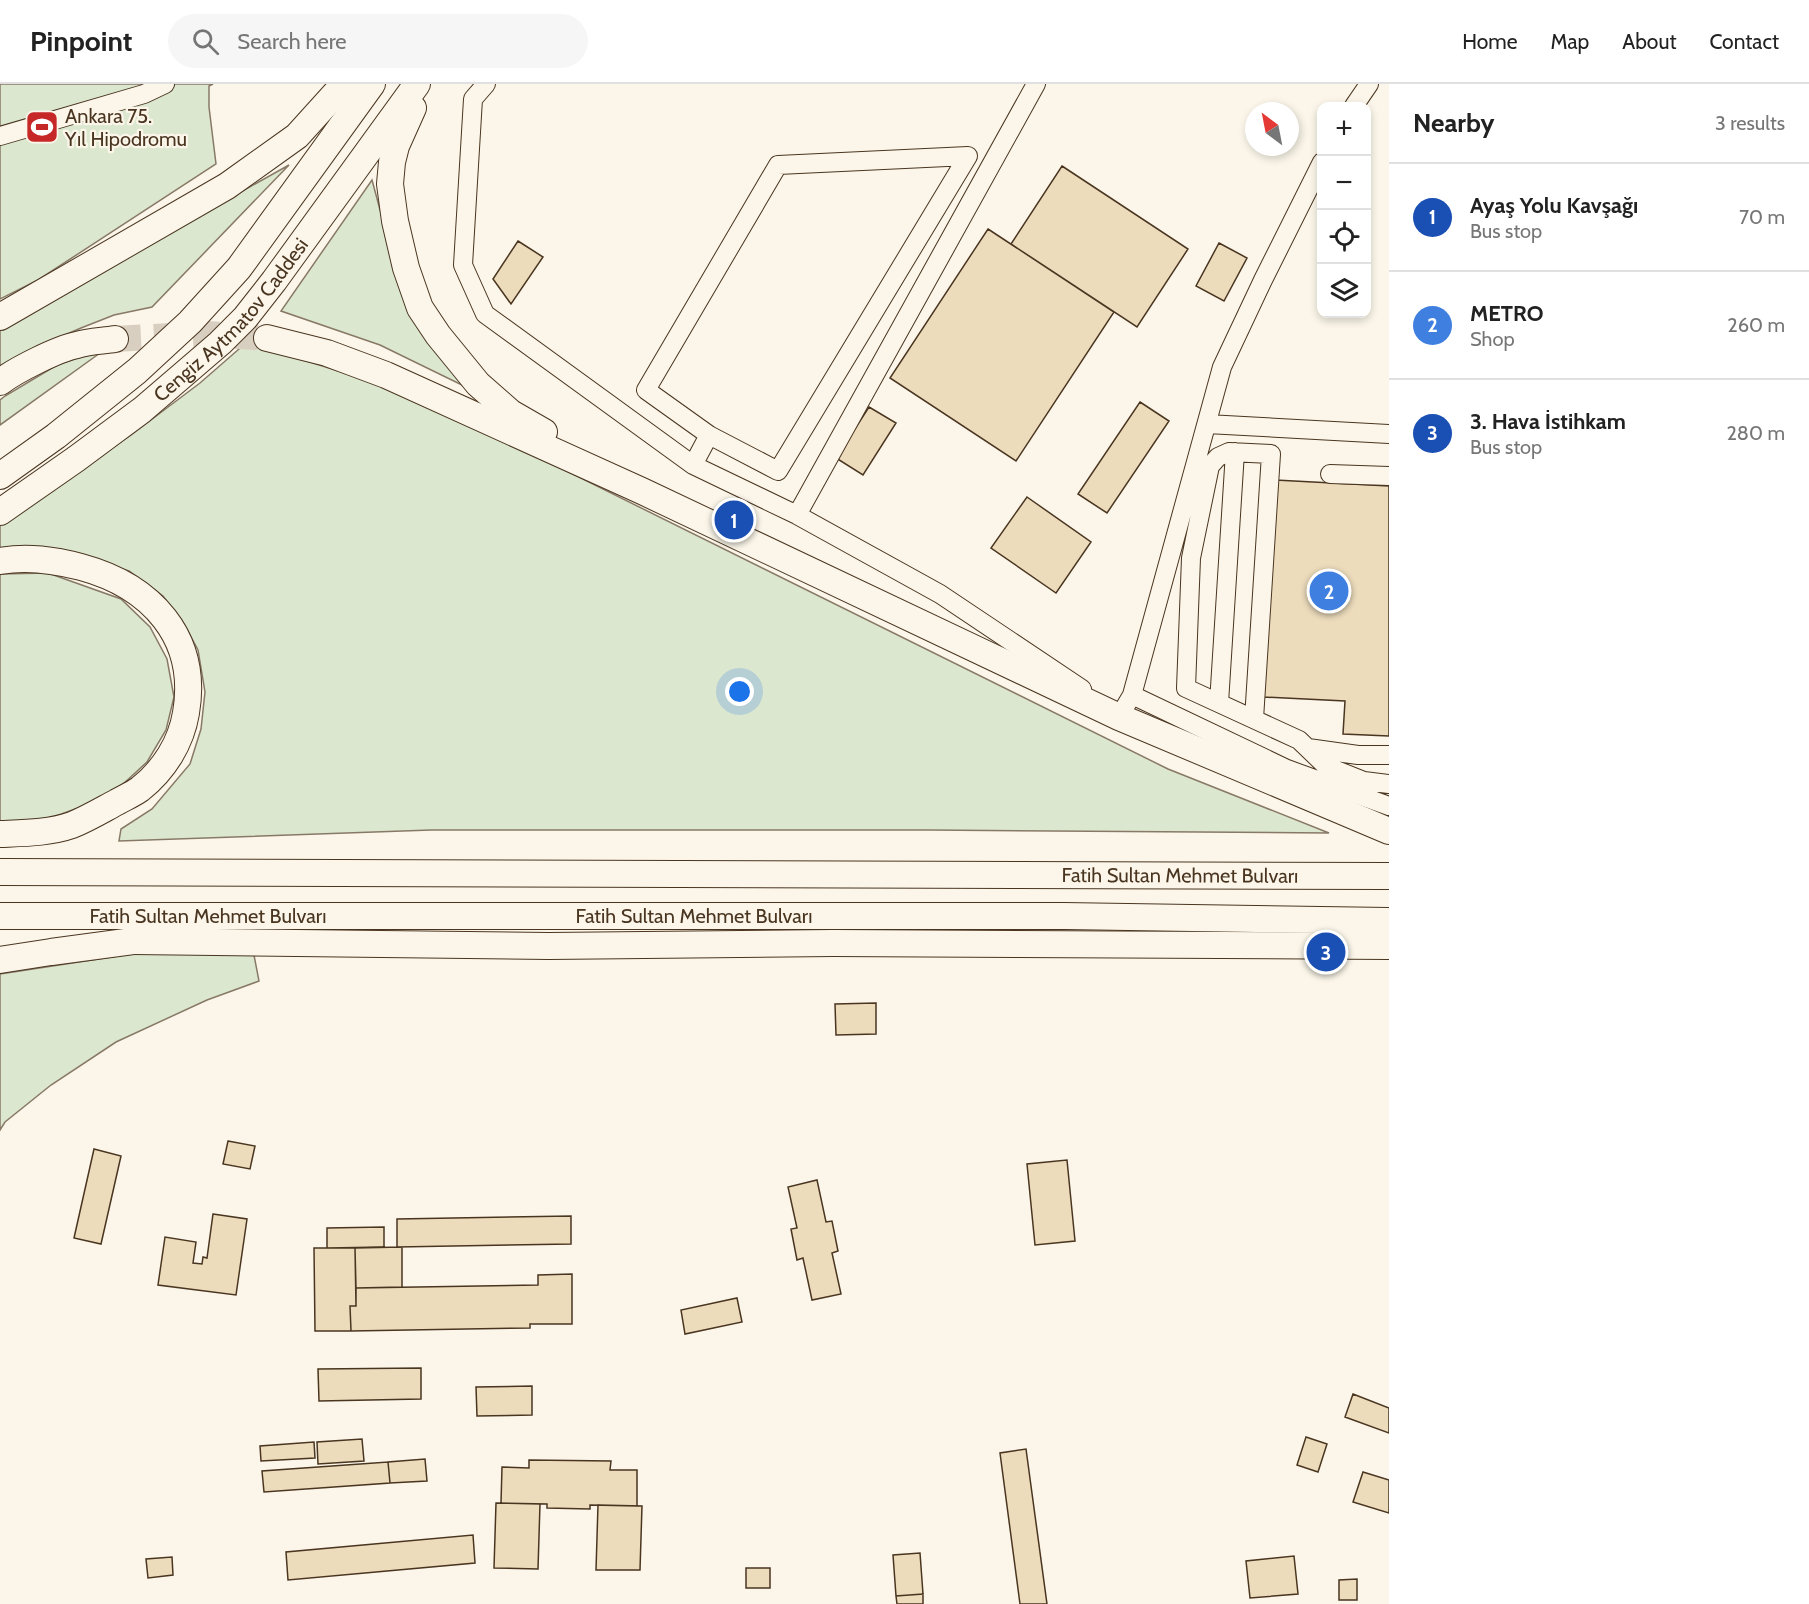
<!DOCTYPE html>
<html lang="en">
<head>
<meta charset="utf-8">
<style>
  body { margin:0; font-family:Cabin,sans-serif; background:#f6f6f6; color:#222 }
  .controls { position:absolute; right:18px; top:18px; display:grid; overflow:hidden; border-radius:12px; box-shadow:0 3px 9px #0003 }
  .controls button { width:54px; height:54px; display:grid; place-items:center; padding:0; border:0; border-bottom:2px solid #e0e0e0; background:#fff; color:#222; font:30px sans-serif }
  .compass { position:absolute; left:1245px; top:18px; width:54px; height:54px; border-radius:50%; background:#fff; box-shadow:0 3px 9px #0003; rotate:328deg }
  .you { position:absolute; left:740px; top:608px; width:21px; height:21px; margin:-15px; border:4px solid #fff; border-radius:50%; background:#1a73e8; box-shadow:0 0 0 9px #1a73e833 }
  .badge { display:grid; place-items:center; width:39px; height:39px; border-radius:50%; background:#c62828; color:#fff; font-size:20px; font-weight:700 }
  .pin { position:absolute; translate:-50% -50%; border:3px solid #fff; box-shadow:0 2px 6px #0006 }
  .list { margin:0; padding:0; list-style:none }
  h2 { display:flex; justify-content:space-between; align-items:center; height:78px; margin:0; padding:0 24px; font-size:26px }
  h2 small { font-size:20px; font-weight:400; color:#767676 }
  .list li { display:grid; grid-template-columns:39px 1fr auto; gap:18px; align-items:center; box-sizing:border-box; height:108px; padding:0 24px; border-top:2px solid #e0e0e0 }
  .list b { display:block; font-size:22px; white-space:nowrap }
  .list p { margin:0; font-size:20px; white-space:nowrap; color:#767676 }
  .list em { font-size:20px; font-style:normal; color:#767676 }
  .icon { flex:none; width:33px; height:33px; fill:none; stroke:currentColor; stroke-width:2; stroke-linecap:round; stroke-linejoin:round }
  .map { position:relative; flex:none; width:1389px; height:1520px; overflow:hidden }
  header { display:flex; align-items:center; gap:36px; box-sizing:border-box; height:84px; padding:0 30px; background:#fff; border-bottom:2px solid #e0e0e0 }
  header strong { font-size:28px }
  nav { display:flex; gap:33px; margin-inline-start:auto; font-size:21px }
  .search { width:420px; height:54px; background:#f6f6f6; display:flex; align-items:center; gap:15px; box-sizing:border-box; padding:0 21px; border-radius:33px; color:#767676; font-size:22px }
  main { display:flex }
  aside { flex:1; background:#fff }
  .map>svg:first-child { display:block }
  .green { fill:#dce7d0; stroke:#887966; stroke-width:1.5 }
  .building { fill:#ecdcbc; stroke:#4a3520; stroke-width:1.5 }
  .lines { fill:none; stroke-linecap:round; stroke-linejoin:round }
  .highway-tunnel { stroke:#d8cfc1; stroke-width:26; stroke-dasharray:26 13; stroke-linecap:butt }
  .minor-casing { stroke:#4a3520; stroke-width:20 }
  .highway-casing { stroke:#4a3520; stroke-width:28 }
  .minor { stroke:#fbf6e9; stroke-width:18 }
  .highway { stroke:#fbf6e9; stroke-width:26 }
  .labels { text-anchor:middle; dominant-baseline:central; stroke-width:4.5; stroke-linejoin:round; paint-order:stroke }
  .poi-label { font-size:20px; fill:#4a3520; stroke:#fbf6e9; text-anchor:start }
  .street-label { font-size:20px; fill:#4a3520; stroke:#fbf6e9 }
</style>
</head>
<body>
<header>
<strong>Pinpoint</strong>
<div class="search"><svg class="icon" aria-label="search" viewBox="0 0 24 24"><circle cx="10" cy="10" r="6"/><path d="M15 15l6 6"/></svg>Search here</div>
<nav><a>Home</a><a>Map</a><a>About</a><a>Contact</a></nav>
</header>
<main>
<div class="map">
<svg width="1389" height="1520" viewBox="0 0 1389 1520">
  <rect width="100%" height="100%" fill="#fbf6e9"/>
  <path class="green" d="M0 0H213L209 2V23L216 80 38 196 0 215Z
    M289 81 152 223 114 231 81 244 46 259 0 287V243Z
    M372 96 393 174 466 303 380 261 281 227Z
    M247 258 404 308 500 354 1168 685 1329 749 930 746H431L119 757 121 745 152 725 190 680 201 645 205 608 198 566 184 540 163 512 129 487 55 466 0 468V440L131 351 200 299Z
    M107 264 0 341V316L5 312 57 281Z
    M48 489 121 515 150 543 167 575 174 613 166 646 147 678 109 713 53 733 15 740 0 741V490Z
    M253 866 259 897 207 916 116 958 51 1001 5 1038 0 1046V890L138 869Z"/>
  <path class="building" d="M1062 82 1188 165 1137 243 1011 160Z
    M988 145 1114 228 1016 377 890 294Z
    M518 157 543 173 511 220 493 195Z
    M1219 159 1247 174 1224 217 1196 202Z
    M1140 318 1169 337 1107 429 1078 410Z
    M869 323 896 339 863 391 836 374Z
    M1275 396 1389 402V652L1343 650 1345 617 1263 613Z
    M1027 413 1091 458 1056 509 991 464Z
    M876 919V950L836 951 835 920Z
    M228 1057 255 1062 250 1085 223 1080Z
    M94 1065 121 1072 101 1160 74 1154Z
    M1067 1076 1075 1157 1035 1161 1027 1080Z
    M817 1096 826 1138 832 1137 838 1167 832 1169 841 1210 812 1216 803 1174 797 1176 791 1145 797 1144 788 1103Z
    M213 1130 247 1135 236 1211 158 1201 165 1153 196 1158 193 1179 202 1180 203 1173 207 1174Z
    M571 1132V1160L397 1163V1135Z
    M384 1143V1163L327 1164V1144Z
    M402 1163V1203L356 1204 355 1164Z
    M314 1164H355L356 1222H350L351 1247H315Z
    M572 1190V1240H530V1244L351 1247 350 1222H356V1204L538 1201V1191Z
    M737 1214 742 1238 685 1250 681 1226Z
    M421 1284V1315L319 1317 318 1285Z
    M532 1302V1331L477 1332 476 1303Z
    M1353 1310 1389 1324V1349L1345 1333Z
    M1306 1353 1327 1360 1318 1388 1297 1381Z
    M362 1355 364 1377 318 1380 317 1358Z
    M314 1358 315 1374 261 1377 260 1362Z
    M1026 1365 1047 1520H1020L1000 1369Z
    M425 1375 427 1397 390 1399 388 1378Z
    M529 1376 611 1377 610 1386H637V1422L590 1421V1425L547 1424V1420L501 1419 502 1383 529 1384Z
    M388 1378 390 1399 264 1408 262 1387Z
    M1363 1388 1389 1396V1429L1353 1418Z
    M496 1419 540 1420 538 1485 494 1484Z
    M598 1421 642 1422 640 1486H596Z
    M473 1451 475 1479 288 1496 286 1468Z
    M920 1469 923 1510 896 1512 893 1471Z
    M1294 1472 1298 1510 1250 1514 1246 1477Z
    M172 1473 173 1491 148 1494 146 1475Z
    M746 1484H770V1504H746Z
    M1357 1495V1516H1339V1496Z
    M923 1510V1520H897L896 1512Z"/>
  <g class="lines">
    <path class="highway-tunnel" d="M115 255 208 250 267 254"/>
    <g class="minor-casing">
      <path id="minor" d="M486 0 473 15 463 181 485 230 693 381 797 431 940 510 1082 605
        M1354 22 1369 0
        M0 52 144 10 165 0
        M968 72 778 387 709 351 646 306 778 81Z
        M1207 340 1389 350
        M693 381 709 351
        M1330 390 1389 392
        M797 431 1036 0
        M1132 611 1287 685 1389 722
        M1219 619 1235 368
        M1119 633 1132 611 1222 283 1263 196 1322 78
        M1254 635 1271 370 1229 368 1218 373 1210 382 1191 474 1186 604 1299 656 1326 682 1364 697 1389 700
        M1308 664 1358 671H1389"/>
    </g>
    <g class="highway-casing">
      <g id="highway">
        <path d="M413 24 396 62 392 78 390 100 395 137 406 184 420 224 438 251 478 300 511 329 544 348"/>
        <path d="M0 233 227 102 297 52 335 10 348 0"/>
        <path d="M267 254 327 269 386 291 642 407 1119 633 1389 747"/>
        <path d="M0 298C16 286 57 265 77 261 89 257 103 257 115 255"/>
        <path d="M0 392 56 352 137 287 190 238 239 184 372 0"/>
        <path id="s1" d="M0 428 76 375 142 326 220 259 245 234 274 197 417 0"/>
        <path d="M0 477C28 472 54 476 81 483 151 502 199 553 186 629 181 659 164 686 140 705 133 710 124 714 117 718 102 726 87 735 72 741 49 749 24 749 0 750"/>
        <path id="s2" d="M0 788 1389 792"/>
        <path id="s3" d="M0 832H1064L1389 837"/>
        <path d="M133 857 549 862 833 859 1389 862"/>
        <path d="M0 876 51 868 148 855"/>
      </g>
    </g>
    <use href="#minor" class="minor"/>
    <use href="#highway" class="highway"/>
  </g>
  <defs>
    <g id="stadium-square" transform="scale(1.725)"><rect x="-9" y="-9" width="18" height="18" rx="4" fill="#c62828" stroke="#fbf6e9"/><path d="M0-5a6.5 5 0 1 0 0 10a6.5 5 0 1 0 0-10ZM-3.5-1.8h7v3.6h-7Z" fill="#fff"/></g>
  </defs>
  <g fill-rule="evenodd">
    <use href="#stadium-square" x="42" y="43"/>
  </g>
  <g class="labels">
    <g class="poi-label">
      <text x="65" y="32">Ankara 75.<tspan x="65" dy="23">Yıl Hipodromu</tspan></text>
    </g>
    <g class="street-label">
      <text stroke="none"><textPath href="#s1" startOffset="302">Cengiz Aytmatov Caddesi</textPath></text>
      <text stroke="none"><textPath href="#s2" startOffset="1180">Fatih Sultan Mehmet Bulvarı</textPath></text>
      <text stroke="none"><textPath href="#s3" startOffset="208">Fatih Sultan Mehmet Bulvarı</textPath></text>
      <text stroke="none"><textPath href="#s3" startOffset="694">Fatih Sultan Mehmet Bulvarı</textPath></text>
    </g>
  </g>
</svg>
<div class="controls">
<button>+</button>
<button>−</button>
<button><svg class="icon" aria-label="locate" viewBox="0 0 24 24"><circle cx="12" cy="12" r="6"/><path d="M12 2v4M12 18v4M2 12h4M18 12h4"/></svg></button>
<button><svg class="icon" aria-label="layers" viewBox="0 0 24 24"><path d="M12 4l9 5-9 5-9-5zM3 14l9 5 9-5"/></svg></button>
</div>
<svg class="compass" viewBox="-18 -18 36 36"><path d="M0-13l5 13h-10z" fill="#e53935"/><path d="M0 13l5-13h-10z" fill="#767676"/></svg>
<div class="you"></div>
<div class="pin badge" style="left:734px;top:436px;background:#1a4fb4">1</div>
<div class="pin badge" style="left:1329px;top:507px;background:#3f7fe0">2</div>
<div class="pin badge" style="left:1326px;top:868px;background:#1a4fb4">3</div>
</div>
<aside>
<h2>Nearby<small>3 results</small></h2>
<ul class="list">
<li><span class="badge" style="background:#1a4fb4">1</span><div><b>Ayaş Yolu Kavşağı</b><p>Bus stop</p></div><em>70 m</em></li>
<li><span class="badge" style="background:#3f7fe0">2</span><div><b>METRO</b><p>Shop</p></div><em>260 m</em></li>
<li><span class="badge" style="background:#1a4fb4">3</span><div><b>3. Hava İstihkam</b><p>Bus stop</p></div><em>280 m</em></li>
</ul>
</aside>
</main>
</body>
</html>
